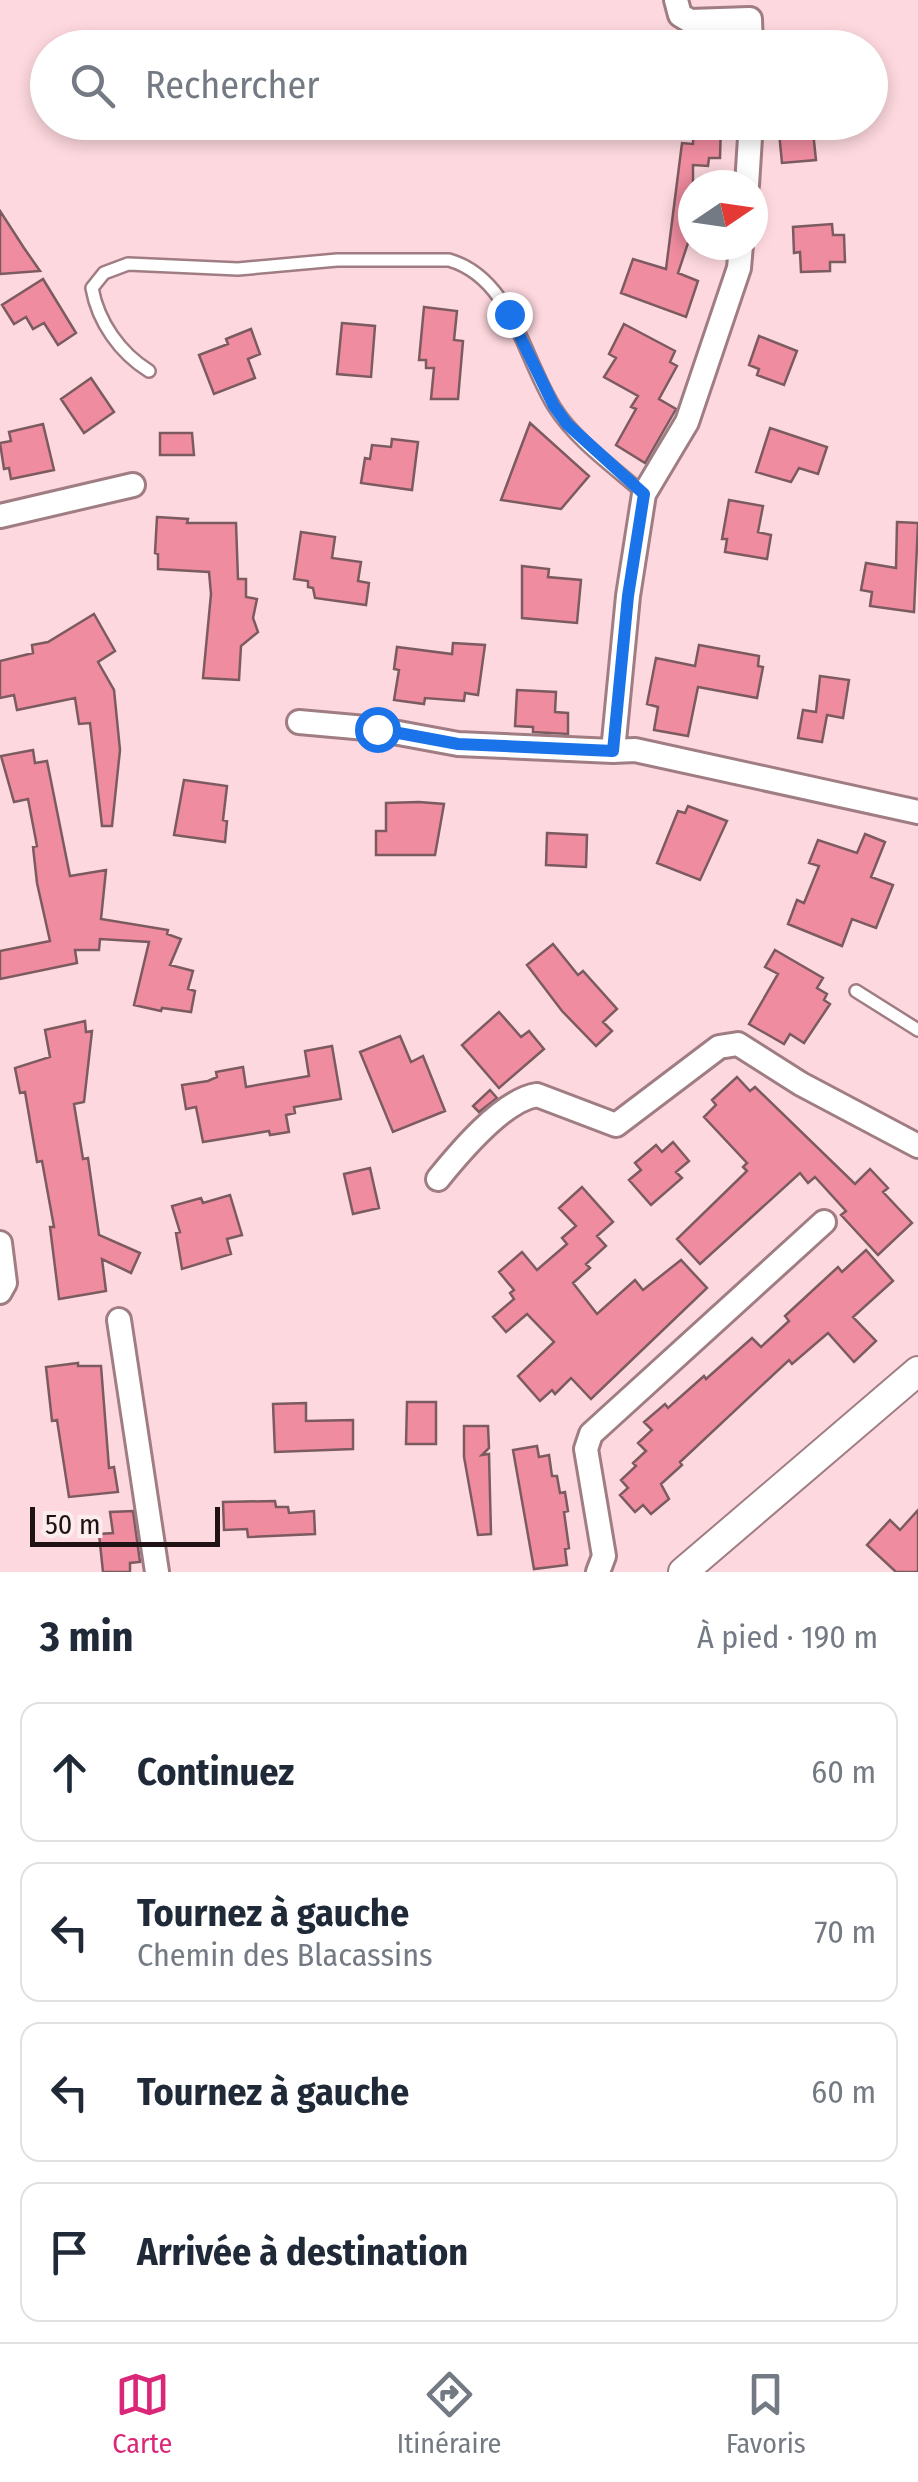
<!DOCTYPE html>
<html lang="fr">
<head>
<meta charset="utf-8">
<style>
  body { margin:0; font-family:"Fira Sans Condensed",sans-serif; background:#f6f6f7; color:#1f2937 }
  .compass { position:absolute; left:678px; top:170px; width:90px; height:90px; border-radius:50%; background:#fff; box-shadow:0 5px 15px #0003; rotate:77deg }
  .scale { position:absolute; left:30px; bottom:25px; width:190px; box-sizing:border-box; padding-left:10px; border:5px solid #1f1215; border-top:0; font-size:28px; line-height:35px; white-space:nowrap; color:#1f1215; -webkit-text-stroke:8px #fbecee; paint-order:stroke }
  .stop { position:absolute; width:30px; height:30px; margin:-22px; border:8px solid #1a73e8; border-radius:50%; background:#fff }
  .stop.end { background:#1a73e8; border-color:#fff; box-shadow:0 2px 10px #0008 }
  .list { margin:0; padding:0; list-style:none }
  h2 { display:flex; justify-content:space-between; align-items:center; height:130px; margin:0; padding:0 40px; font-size:42px }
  h2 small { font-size:32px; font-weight:400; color:#747a83 }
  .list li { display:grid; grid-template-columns:65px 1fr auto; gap:30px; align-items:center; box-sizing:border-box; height:140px; margin:0 20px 20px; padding:0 20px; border:2px solid #e0e1e3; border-radius:20px }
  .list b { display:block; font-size:38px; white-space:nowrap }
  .list p { margin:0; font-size:32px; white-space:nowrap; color:#747a83 }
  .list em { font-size:32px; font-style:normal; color:#747a83 }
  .icon { flex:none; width:55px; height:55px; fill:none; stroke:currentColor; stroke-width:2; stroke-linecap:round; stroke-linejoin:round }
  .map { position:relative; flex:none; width:918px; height:1572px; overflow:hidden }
  .search { position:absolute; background:#fff; box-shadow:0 5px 15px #0003; left:30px; right:30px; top:30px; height:110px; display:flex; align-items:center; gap:25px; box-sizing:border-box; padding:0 35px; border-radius:55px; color:#747a83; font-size:38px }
  .sheet { height:770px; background:#fff }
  nav { display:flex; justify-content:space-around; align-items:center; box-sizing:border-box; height:140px; border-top:2px solid #e0e1e3; background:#fff; font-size:28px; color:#747a83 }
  nav a { display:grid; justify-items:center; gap:5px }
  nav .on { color:#db2777 }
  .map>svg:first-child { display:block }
  .building { fill:#f08ca0; stroke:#7b5b60; stroke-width:2.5 }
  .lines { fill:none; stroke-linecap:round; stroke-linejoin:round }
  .service-casing { stroke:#9f7d83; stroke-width:16 }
  .minor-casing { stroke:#9f7d83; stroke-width:28 }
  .tertiary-casing { stroke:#9f7d83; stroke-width:32 }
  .service { stroke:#fff; stroke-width:11 }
  .minor { stroke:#fff; stroke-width:22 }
  .tertiary { stroke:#fff; stroke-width:28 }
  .route { stroke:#1a73e8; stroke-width:12 }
</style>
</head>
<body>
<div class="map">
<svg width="918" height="1572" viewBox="0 0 918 1572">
  <rect width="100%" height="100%" fill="#fdd8de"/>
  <path class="building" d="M728 35V48H699V36Z
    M694 122H721L720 158H709L708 166 693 165V241L689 240 678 273 698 281 686 317 621 293 633 259 666 269 682 143 693 144Z
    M778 122H812L816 160 782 163Z
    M0 211 24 248 40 271 0 274Z
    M832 224 833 235H844L845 262H830V271L801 272 800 252 794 253 793 227Z
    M43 279 76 333 58 345 44 323 33 329 26 317 14 324 2 305Z
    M424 307 457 311 454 340 463 341 458 399H431L434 368H426V360H419Z
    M342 323 375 326 371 377 337 374Z
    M624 324 675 351 670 362 677 366 659 399 676 409 645 463 616 445 636 409 631 407 638 396 604 377 616 358 609 354Z
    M251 329 260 354 248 359 255 378 214 394 199 355 228 344 226 339Z
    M759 336 797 351 784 385 757 375 759 369 749 365Z
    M91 378 114 412 84 433 61 399Z
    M530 423 589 476 561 509 501 500Z
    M43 424 54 470 11 479 9 468 4 469 0 443 11 441 9 432Z
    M770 428 827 447 818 474 799 468 791 482 756 472Z
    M160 433H192L194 455H160Z
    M392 439 418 442 412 490 361 483 365 458 370 459 372 445 391 447Z
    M729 500 763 506 758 532 771 535 767 559 725 552 727 539H722Z
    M157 517 188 519 187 523H236L238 579H246V597L257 599 253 618 258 632 241 646 239 680 203 678 211 594 209 572 158 569V554L155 553Z
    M897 522 918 523 914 612 870 606 872 592 861 590 866 563 896 568Z
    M301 532 335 537 332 558 361 562 358 581 369 583 366 605 315 598 313 588 308 587V581L294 579Z
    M522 566 549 569 548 577 581 580 577 623 522 618Z
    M94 614 115 651 98 662 114 690 120 750 112 826H102L90 723 79 724 75 698 17 710 14 695 0 698V661L33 653 32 645 48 642Z
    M453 643 485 645 478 695 465 693 464 701 425 698 424 704 394 700 399 670 394 669 397 647 452 654Z
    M699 645 759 656 758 666 763 667 757 698 698 687 688 736 654 730 658 707 647 704 656 658 695 666Z
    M820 676 849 680 843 718 827 715 822 742 798 738 803 710 816 712Z
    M517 690 556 692 555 712 568 713V734L533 732V727L515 726Z
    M33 750 35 763 47 761 70 876 106 870 101 919 168 930 167 934 181 939 170 965 193 971 188 989 195 991 191 1012 162 1008 161 1011 134 1005 149 942 100 939 99 950H75L77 963 0 979V951L50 941 37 883 33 847 37 846 28 799 14 802 1 756Z
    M184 780 227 786 223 820 227 821 225 842 174 835Z
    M419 802 444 804 435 855H376V831H386V803Z
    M688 806 727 821 700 880 657 863 678 811 685 813Z
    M547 833 587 835 586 867 546 865Z
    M865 834 885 842 871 877 893 885 876 928 852 919 842 946 788 924 797 900 804 903 819 866 809 863 818 840 857 853Z
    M553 944 578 975 583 971 617 1009 603 1022 612 1031 596 1046 562 1011 527 965Z
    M775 950 823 978 817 988 827 994 824 1000 830 1004 804 1043 790 1034 784 1044 749 1024 778 974 765 967Z
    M499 1012 521 1037 529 1031 544 1049 499 1088 462 1045Z
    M85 1021 86 1032 92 1031 84 1102 74 1104 83 1159 88 1158 99 1235 140 1253 131 1273 102 1259 106 1291 59 1299 50 1227H54L42 1161 37 1162 25 1092 20 1093 15 1068 50 1057 45 1030Z
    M400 1036 411 1062 423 1056 445 1111 393 1132 360 1052Z
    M332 1046 341 1099 294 1107 295 1113 286 1115 289 1132 270 1135 269 1131 203 1142 196 1107 186 1109 182 1085 208 1081 217 1077 216 1072 243 1067 246 1087 309 1076 305 1051Z
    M737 1077 750 1091 755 1087 855 1184 870 1169 888 1188 883 1192 912 1223 878 1255 841 1215 846 1211 815 1177 808 1183 800 1173 700 1264 677 1239 747 1171 743 1167 747 1163 704 1117 716 1105 712 1100Z
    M490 1090 497 1098 479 1112 473 1106Z
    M673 1142 689 1161 676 1172 682 1178 651 1205 629 1180 641 1170 635 1163 656 1145 662 1152Z
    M370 1168 379 1208 353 1214 344 1174Z
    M582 1187 613 1222 597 1236 606 1246 586 1264 590 1268 573 1283 597 1314 635 1280 643 1290 681 1260 707 1288 591 1399 571 1378 555 1394 552 1390 540 1401 518 1376 554 1342 527 1314 506 1332 493 1317 514 1299 510 1293 514 1290 499 1272 522 1252 537 1270 567 1244 562 1238 576 1226 559 1208Z
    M230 1195 242 1235 227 1239 231 1254 182 1269 176 1233 180 1232 172 1206 201 1198 203 1203Z
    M866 1250 893 1281 853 1317 876 1341 854 1362 828 1333 792 1364 789 1360 680 1462 682 1465 661 1484 669 1499 651 1514 643 1505 635 1512 620 1495 628 1488 621 1480 636 1466 633 1463 646 1451 638 1443 652 1430 644 1422 665 1404 668 1408 704 1376 706 1379 752 1338 761 1347 789 1321 785 1316 838 1267 842 1272Z
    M78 1363V1366H101L109 1468 114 1467 118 1492 69 1497 57 1420 52 1421 46 1367Z
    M407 1402H436V1444H406Z
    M306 1403V1421L353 1420V1449L275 1452 273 1404Z
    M464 1426H488L489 1448 482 1455 489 1454 491 1534 478 1535 464 1457Z
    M537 1446 539 1457 549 1455 552 1476H557L560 1493 565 1492 568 1511 564 1512 569 1548 565 1549 567 1565 534 1569 513 1450Z
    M275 1501 276 1507H288L289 1513 314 1511 315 1534 248 1537 247 1529 224 1530 223 1502Z
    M918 1510V1572H896L867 1545 890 1520 900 1530Z
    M133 1511 140 1562 130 1563V1572H103L99 1534 113 1533 110 1512Z"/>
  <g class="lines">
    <g class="service-casing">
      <path id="service" d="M149 371C120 353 98 322 92 288L104 273 128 264 238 269 337 260H449C512 278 524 360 555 408 576 441 615 468 644 494
        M856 991 918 1030"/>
    </g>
    <g class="minor-casing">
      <path id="minor" d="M676 0 680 15 690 21 750 19 751 48
        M747 185 751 122
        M741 245 739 268 687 422 644 494 628 596 613 751 635 750 918 812
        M0 516 133 485
        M299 722 377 729 458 744 613 751
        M438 1179C459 1153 503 1100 537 1095L616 1125 719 1047 738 1044 801 1084 918 1146
        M0 1243 5 1283 0 1292
        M119 1320 157 1572
        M598 1572 604 1556 586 1449 591 1434 824 1222"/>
    </g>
    <g class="tertiary-casing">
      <path id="tertiary" d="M683 1572 918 1371"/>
    </g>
    <use href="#service" class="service"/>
    <use href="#minor" class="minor"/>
    <use href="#tertiary" class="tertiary"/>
  </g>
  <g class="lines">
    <path class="route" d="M377 729 458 744 613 751 628 596 644 494 567 424 554 406 509 314"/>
  </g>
</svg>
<svg class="compass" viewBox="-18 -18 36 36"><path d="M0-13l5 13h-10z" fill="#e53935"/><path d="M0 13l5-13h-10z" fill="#747a83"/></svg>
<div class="scale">50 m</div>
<div class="stop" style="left:377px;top:729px"></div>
<div class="stop end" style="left:509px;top:314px"></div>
<div class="search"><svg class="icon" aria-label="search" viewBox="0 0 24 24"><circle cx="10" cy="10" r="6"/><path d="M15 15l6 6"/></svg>Rechercher</div>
</div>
<section class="sheet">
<h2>3 min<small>À pied · 190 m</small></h2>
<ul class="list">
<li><svg class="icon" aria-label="ahead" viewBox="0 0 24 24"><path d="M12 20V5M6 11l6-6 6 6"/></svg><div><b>Continuez</b></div><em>60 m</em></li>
<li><svg class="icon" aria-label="left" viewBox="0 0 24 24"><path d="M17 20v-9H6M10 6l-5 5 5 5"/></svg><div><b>Tournez à gauche</b><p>Chemin des Blacassins</p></div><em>70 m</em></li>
<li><svg class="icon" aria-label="left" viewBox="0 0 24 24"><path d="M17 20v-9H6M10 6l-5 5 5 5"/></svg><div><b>Tournez à gauche</b></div><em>60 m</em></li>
<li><svg class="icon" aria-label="arrive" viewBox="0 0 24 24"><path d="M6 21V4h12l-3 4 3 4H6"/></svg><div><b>Arrivée à destination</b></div></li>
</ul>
</section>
<nav>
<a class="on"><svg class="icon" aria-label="map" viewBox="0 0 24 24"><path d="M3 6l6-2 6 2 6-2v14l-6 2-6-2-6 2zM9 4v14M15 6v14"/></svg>Carte</a>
<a><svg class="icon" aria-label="directions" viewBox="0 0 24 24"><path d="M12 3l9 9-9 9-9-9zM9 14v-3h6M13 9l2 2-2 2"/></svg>Itinéraire</a>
<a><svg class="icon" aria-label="saved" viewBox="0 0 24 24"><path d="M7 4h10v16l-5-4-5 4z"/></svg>Favoris</a>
</nav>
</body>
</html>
